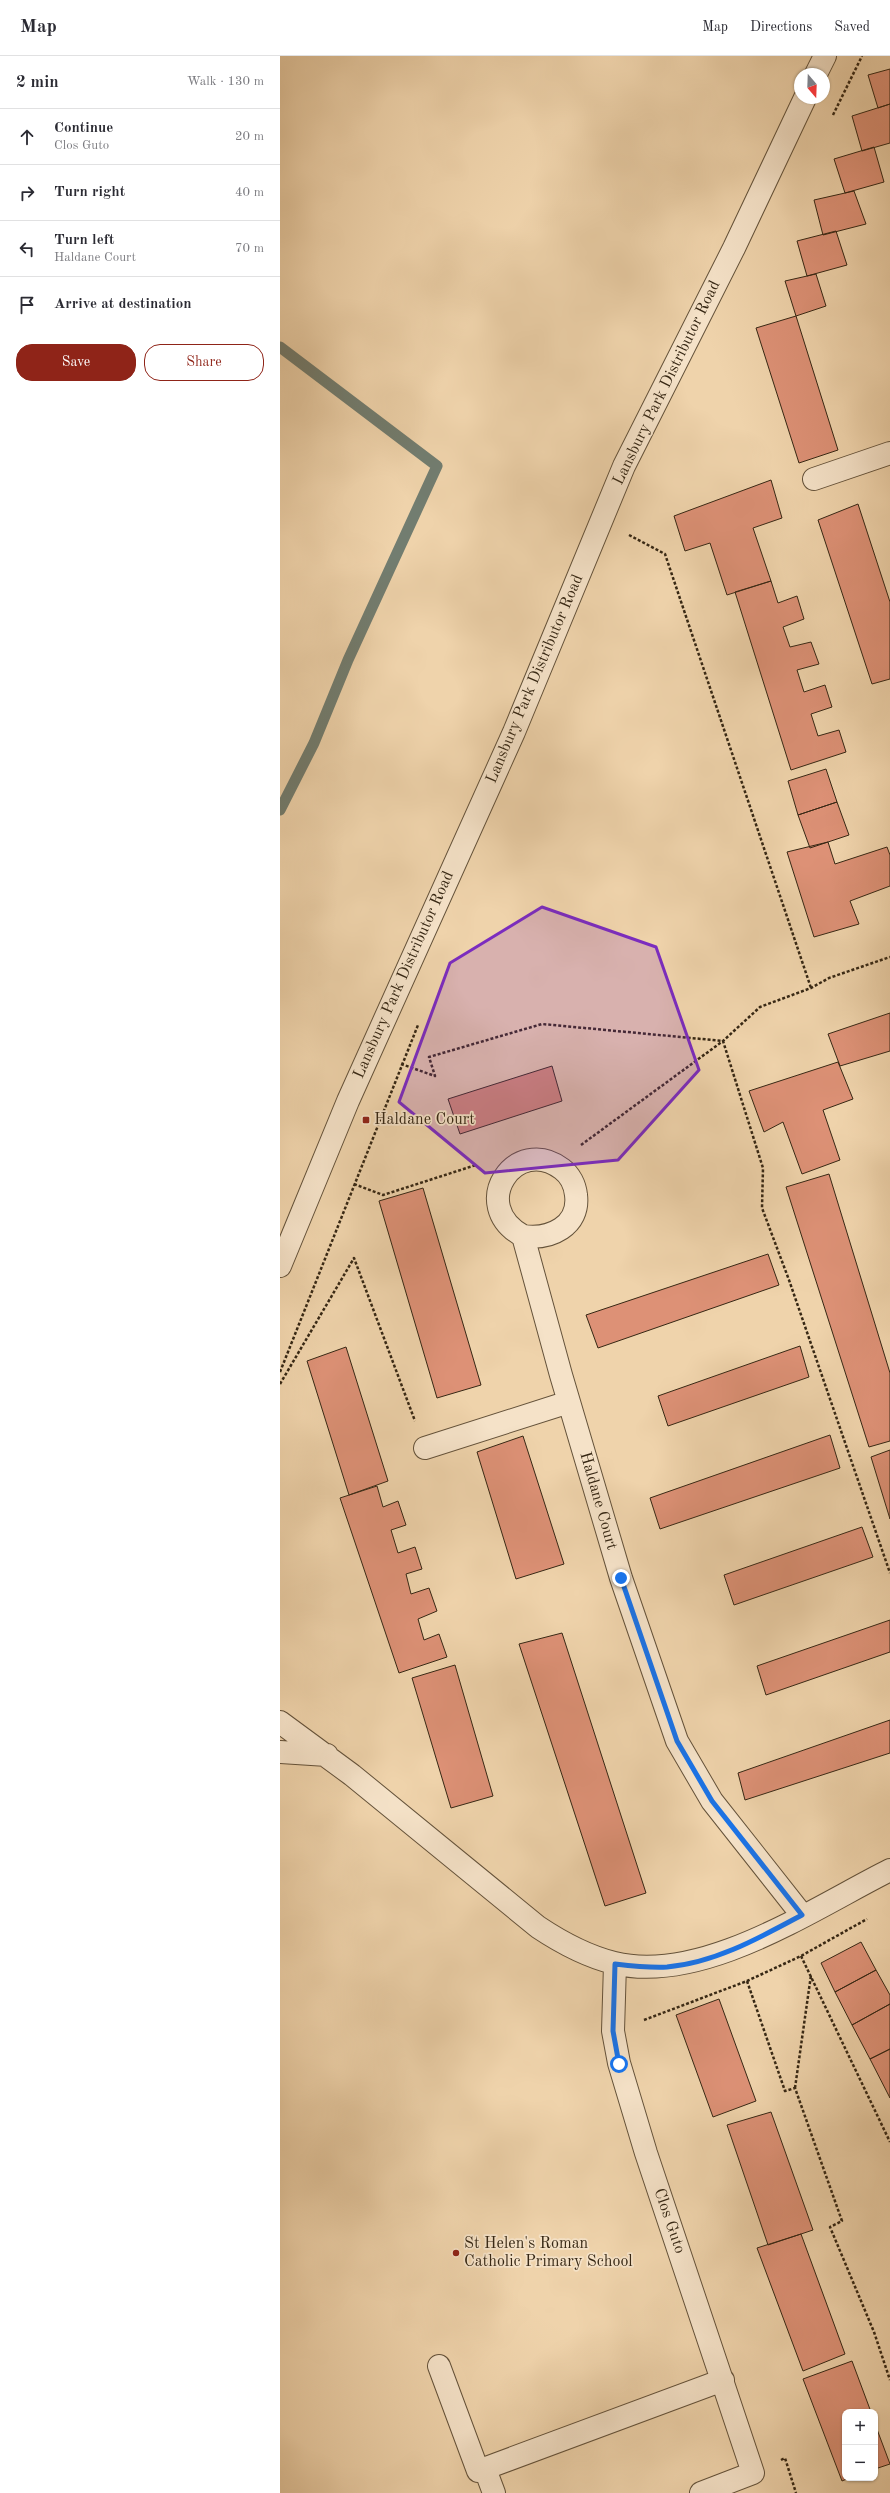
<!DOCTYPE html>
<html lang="en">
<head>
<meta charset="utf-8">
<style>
  body { margin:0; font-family:"Old Standard TT",serif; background:#f2f2f3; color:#2b2b33 }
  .controls { position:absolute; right:12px; bottom:12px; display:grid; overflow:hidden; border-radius:8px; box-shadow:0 1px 3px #0004 }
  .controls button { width:36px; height:36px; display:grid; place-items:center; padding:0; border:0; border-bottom:1px solid #e1e1e2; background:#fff; color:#2b2b33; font:20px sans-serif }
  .compass { position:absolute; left:514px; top:12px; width:36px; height:36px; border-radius:50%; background:#fff; box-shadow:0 1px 3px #0004; rotate:161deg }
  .stop { position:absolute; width:12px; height:12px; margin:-9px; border:3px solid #1a73e8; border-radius:50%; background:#fff }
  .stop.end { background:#1a73e8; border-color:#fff; box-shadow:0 1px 4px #0008 }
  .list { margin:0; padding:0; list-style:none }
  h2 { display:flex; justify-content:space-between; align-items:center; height:52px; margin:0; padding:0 16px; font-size:17px }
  h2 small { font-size:13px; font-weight:400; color:#7c7c81 }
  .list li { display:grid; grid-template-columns:26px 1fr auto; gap:12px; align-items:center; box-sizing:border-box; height:56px; padding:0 16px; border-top:1px solid #e1e1e2 }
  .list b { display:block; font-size:15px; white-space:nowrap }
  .list p { margin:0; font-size:13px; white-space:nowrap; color:#7c7c81 }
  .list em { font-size:13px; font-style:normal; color:#7c7c81 }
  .actions { display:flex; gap:8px; padding:12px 16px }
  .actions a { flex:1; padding:9px 0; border:1px solid #8f2418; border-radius:16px; text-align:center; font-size:14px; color:#8f2418 }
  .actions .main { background:#8f2418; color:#fff }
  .icon { flex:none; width:22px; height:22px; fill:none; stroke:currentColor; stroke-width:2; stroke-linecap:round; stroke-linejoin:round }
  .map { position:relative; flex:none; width:610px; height:2437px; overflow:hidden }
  header { display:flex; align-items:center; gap:24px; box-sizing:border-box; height:56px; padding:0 20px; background:#fff; border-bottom:1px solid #e1e1e2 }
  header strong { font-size:19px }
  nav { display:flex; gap:22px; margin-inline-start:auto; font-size:14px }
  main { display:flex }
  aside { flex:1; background:#fff }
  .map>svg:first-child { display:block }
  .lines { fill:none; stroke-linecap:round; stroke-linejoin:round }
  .stream { stroke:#727d70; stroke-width:11 }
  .building { fill:#dd9176; stroke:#362714 }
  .minor-casing { stroke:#64523a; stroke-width:24 }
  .path { stroke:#362714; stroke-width:2.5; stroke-dasharray:3 2; stroke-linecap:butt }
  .minor { stroke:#f5e2c8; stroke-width:22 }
  .route { stroke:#1a73e8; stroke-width:5 }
  .marked { fill:#7b2cbf; fill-opacity:0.2; stroke:#7b2cbf; stroke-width:3; stroke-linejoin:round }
  .poi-dot { fill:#8f2418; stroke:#f5e2c8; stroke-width:1.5 }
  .labels { text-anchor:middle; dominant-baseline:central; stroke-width:3.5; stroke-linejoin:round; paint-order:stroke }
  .street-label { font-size:16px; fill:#362714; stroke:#f5e2c8 }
  .poi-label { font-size:16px; fill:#362714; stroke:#f5e2c8; text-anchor:start }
</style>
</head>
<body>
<header>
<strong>Map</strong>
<nav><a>Map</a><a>Directions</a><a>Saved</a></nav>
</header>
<main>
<aside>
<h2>2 min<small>Walk · 130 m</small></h2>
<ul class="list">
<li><svg class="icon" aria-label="ahead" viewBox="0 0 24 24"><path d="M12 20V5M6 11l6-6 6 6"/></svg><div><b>Continue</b><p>Clos Guto</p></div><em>20 m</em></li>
<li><svg class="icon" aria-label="right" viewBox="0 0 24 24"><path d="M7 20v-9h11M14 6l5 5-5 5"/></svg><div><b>Turn right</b></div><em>40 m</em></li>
<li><svg class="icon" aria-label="left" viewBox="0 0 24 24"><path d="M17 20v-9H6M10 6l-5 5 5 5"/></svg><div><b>Turn left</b><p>Haldane Court</p></div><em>70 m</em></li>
<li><svg class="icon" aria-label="arrive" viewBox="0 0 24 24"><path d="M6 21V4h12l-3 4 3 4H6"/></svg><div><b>Arrive at destination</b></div></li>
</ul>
<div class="actions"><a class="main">Save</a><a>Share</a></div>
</aside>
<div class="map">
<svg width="610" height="2437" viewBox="0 0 610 2437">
  <rect width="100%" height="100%" fill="#efd3ab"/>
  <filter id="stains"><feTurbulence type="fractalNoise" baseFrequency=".005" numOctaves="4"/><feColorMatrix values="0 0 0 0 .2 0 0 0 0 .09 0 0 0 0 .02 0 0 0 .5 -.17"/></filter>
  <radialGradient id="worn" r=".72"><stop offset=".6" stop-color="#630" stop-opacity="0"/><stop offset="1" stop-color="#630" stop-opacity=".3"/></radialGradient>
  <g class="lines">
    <path class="stream" d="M0 291 157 410 68 604 34 687 0 754"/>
  </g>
  <path class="building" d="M610 13V48L598 52 588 19Z
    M610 48V87L582 95 572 60Z
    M594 91 604 126 565 137 554 103Z
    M574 135 586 168 543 179 534 144Z
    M556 175 567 209 527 220 517 185Z
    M536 218 546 250 516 260 505 225Z
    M516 260 558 394 519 407 476 272Z
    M491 424 502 462 473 472 491 525 447 539 430 487 405 495 394 460Z
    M578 448 610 546V623L592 628 538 464Z
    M491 525 498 547 517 540 524 563 503 571 510 591 531 586 539 608 517 614 524 636 545 629 552 651 531 658 538 680 559 674 566 696 511 714 455 536Z
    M546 713 557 746 518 759 508 725Z
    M557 746 569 779 530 792 518 759Z
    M548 786 555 808 607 791 610 799V830L570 845 579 868 534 881 507 796Z
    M610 957V995L560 1010 548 978Z
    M558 1006 573 1043 543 1054 560 1104 522 1118 503 1066 484 1076 469 1035Z
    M272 1010 282 1045 180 1078 168 1043Z
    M549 1118 610 1317V1385L589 1391 506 1131Z
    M143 1132 201 1329 157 1342 99 1145Z
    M488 1198 499 1229 318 1292 306 1259Z
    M520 1290 529 1321 388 1370 378 1340Z
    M66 1291 108 1425 69 1439 27 1305Z
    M550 1379 560 1412 380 1473 370 1442Z
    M243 1380 284 1508 236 1523 197 1396Z
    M610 1394V1463L591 1401Z
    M97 1430 103 1451 118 1445 126 1469 111 1474 118 1497 135 1491 142 1513 126 1518 131 1538 149 1532 157 1555 138 1563 144 1584 159 1578 167 1601 119 1617 60 1442Z
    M582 1471 593 1501 454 1549 444 1519Z
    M610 1564V1596L486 1639 477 1610Z
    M282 1577 366 1837 325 1850 239 1588Z
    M175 1609 213 1740 171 1752 132 1622Z
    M610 1664V1697L465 1744 458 1717Z
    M581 1886 596 1914 555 1936 541 1907Z
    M596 1914 610 1939V1948L572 1969 555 1936Z
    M439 1943 476 2045 433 2061 396 1959Z
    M610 1948V1993L590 2003 572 1969Z
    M610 1993V2042L590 2003Z
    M491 2056 533 2174 488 2189 447 2069Z
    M521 2178 565 2298 523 2315 477 2192Z
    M572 2305 591 2356H565V2422H569L562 2425 523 2323Z
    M595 2368 610 2408 595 2413Z"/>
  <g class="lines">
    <g class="minor-casing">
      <path id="minor" d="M536 18 545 0
        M534 423 610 397
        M243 1180C270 1184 300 1170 296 1139 295 1129 290 1119 282 1113 236 1078 187 1149 243 1180L281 1319 341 1522 397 1685 432 1745 522 1859
        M0 1210 68 1045 234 676 344 410 454 192 525 42
        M145 1392 289 1346
        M0 1666 72 1719 258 1871C282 1887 306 1900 334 1907 422 1929 534 1852 610 1814
        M0 1696 47 1699
        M335 1908 333 1975 339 2007 366 2097 473 2417 421 2437
        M159 2310 198 2415 443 2324
        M205 2413 214 2437"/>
    </g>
    <path class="path" d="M553 59 582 0
      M349 479 385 498 531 932
      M121 1008 155 1020 149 1001 262 968 443 985 483 1112 482 1152 509 1224 610 1517
      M301 1089 443 985 480 951 531 932 549 922 610 901
      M74 1128 103 1139 196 1109
      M0 1316 138 969
      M0 1328 74 1202 135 1365
      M521 1900 610 2086
      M467 1925 505 2035 515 2032 562 2165 550 2171 594 2276 610 2324
      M364 1964 467 1925 521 1900 587 1863
      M515 2032 531 1919
      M501 2404 505 2402 516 2437"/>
    <use href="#minor" class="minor"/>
  </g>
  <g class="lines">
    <path class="route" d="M339 2008 333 1975 335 1908C352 1910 370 1912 387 1911 435 1907 481 1881 522 1859L432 1745 397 1685 341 1522"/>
  </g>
  <path class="marked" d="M262 851 376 891 419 1014 338 1104 205 1117 119 1046 170 907Z"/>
  <g class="poi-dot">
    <rect x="82" y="1060" width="8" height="8" rx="2"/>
    <circle cx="176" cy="2197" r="4"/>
  </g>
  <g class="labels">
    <g class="street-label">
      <text transform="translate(387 327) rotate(-64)">Lansbury Park Distributor Road</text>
      <text transform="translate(255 623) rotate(-67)">Lansbury Park Distributor Road</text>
      <text transform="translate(124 919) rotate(-66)">Lansbury Park Distributor Road</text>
      <text transform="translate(318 1445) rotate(74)">Haldane Court</text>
      <text transform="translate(389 2165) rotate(71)">Clos Guto</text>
    </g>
    <g class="poi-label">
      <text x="94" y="1064">Haldane Court</text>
      <text x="184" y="2188">St Helen's Roman<tspan x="184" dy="18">Catholic Primary School</tspan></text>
    </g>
  </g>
  <rect width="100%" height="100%" filter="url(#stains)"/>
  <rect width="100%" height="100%" fill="url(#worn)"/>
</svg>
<div class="controls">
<button>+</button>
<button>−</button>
</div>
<svg class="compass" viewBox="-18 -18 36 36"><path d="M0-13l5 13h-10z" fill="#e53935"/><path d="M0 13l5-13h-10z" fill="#7c7c81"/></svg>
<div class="stop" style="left:339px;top:2008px"></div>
<div class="stop end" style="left:341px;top:1522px"></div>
</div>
</main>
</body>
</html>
